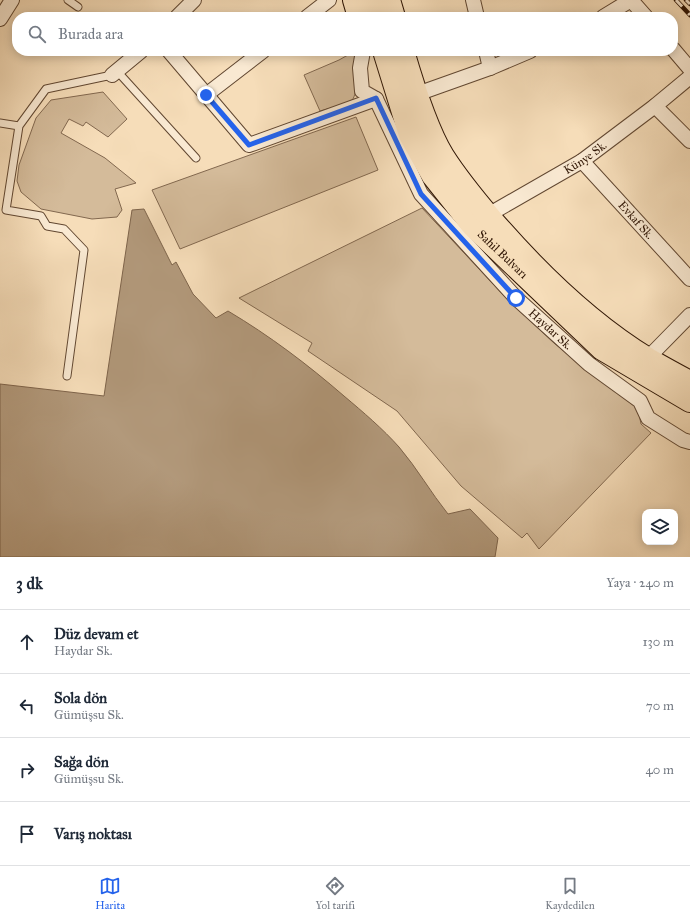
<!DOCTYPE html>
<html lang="tr">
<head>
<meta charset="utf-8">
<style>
  body { margin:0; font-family:"IM FELL Great Primer",serif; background:#f6f6f7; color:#1f2937 }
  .controls { position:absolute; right:12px; bottom:12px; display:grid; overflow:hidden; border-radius:8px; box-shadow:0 2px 10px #0003 }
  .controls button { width:36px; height:36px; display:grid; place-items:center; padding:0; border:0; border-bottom:1px solid #e0e1e3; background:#fff; color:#1f2937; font:20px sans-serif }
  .stop { position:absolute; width:12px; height:12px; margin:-9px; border:3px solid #2563eb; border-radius:50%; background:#fff }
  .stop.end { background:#2563eb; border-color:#fff; box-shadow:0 1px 4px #0008 }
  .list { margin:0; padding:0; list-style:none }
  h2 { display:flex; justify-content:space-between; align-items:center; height:52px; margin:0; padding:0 16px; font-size:17px }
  h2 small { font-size:13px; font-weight:400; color:#747a83 }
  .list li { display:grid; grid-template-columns:26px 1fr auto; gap:12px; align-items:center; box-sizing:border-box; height:64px; padding:0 16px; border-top:1px solid #e0e1e3 }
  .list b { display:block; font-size:15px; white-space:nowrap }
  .list p { margin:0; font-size:13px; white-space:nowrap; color:#747a83 }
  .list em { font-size:13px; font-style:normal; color:#747a83 }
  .icon { flex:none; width:22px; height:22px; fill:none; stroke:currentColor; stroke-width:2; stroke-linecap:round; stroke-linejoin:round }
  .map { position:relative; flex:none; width:690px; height:557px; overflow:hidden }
  .search { position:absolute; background:#fff; box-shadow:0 2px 10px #0003; left:12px; right:12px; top:12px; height:44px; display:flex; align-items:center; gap:10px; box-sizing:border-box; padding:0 14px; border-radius:16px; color:#747a83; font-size:15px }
  .sheet { height:308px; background:#fff }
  nav { display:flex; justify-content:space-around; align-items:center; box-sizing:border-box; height:56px; border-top:1px solid #e0e1e3; background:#fff; font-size:11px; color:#747a83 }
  nav a { display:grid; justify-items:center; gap:2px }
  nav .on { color:#2563eb }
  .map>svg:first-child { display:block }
  .green { fill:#d4bb9a; stroke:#82684f }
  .water { fill:#b2997b; stroke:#7e644b }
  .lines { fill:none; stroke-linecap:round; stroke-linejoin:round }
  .lane-casing { stroke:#614731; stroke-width:9 }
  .street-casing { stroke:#614731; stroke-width:16 }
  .highway-casing { stroke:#2f1504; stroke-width:24 }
  .lane { stroke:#f9e9d2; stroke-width:7 }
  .street { stroke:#f9e9d2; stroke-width:14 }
  .highway { stroke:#f6ddb9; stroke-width:22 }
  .rail-casing { stroke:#2f1504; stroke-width:4.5 }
  .rail { stroke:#f9e9d2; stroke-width:3; stroke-dasharray:9; stroke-linecap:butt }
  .route { stroke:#2563eb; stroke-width:5 }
  .labels { text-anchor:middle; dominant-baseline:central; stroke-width:3; stroke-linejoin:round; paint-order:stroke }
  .street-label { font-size:12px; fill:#2f1504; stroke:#f9e9d2 }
</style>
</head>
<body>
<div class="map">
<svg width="690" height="557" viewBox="0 0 690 557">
  <rect width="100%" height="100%" fill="#f6ddb9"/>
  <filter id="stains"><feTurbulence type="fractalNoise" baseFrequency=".005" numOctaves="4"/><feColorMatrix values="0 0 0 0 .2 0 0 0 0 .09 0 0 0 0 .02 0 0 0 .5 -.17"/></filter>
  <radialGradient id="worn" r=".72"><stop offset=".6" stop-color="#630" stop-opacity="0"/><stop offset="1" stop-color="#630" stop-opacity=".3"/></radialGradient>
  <path class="green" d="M355 51H359C357 61 358 95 352 100 345 106 329 108 320 111L304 75 339 60Z
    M103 92 127 119 108 137 86 122 83 126 69 119 61 133 105 158 136 183 115 189 122 210 117 217 92 219 41 209 21 192 17 181 19 165 36 118 51 100Z
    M356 117 378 170 180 249 152 190Z
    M422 208 509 301 555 344 638 409 641 424 651 433 539 549 527 533 522 538 461 486 397 411 308 351 312 343 239 298Z"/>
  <path class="water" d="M144 209 172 265 176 262 193 294 216 318 228 311C270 336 307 364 344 396 363 412 383 429 399 447 417 468 431 493 448 514L470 509 498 538 495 557H0V384L104 396 132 210Z"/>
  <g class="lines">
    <g class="lane-casing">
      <path id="lane" d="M68 0 78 7
        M117 71 196 158
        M0 123 19 126
        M67 376 84 250 64 229 47 226 41 216 6 210 19 126 46 89 112 75"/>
    </g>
    <g class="street-casing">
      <g id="street">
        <path d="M473 0 477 17"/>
        <path d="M631 0 646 17"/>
        <path d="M177 17 194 0"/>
        <path d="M307 17 329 0"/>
        <path d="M603 17 631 0"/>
        <path d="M0 19 12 0"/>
        <path d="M673 49 690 69"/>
        <path d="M169 51 249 145 376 99"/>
        <path id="s1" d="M363 51 360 68 362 91 376 99 421 194 516 298 589 364 640 401 648 418 683 440 690 442"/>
        <path d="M486 51 490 68"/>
        <path d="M112 75 141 51"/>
        <path d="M417 94 490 68 530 51"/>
        <path d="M206 95 263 51"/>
        <path d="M655 106 690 141"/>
        <path id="s2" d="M582 161 690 279"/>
        <path id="s3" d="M481 219 582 161 655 106 690 77"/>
        <path d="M642 364 690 315"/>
      </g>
    </g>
    <g class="highway-casing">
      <g id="highway">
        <path d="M354 0 359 17"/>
        <path d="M371 0 375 17"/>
        <path d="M389 0 394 17"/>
        <path id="s4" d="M384 51 410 135 433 176 472 225 602 349 690 401"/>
        <path d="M403 51C412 82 426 128 443 156 457 178 475 200 492 220 537 272 589 323 648 359 662 367 676 375 690 382"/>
      </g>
    </g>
    <use href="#lane" class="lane"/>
    <use href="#street" class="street"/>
    <use href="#highway" class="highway"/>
    <g class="rail-casing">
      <path id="rail" d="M676 0 690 15
        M686 0 690 4"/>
    </g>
    <use href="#rail" class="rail"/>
  </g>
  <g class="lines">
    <path class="route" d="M206 95 249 145 376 98 421 194 516 298"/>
  </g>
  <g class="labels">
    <g class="street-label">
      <text stroke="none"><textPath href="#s3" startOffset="121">Künye Sk.</textPath></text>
      <text stroke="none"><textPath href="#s2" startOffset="80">Evkaf Sk.</textPath></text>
      <text stroke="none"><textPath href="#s4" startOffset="240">Sahil Bulvarı</textPath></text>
      <text stroke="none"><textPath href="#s1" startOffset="349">Haydar Sk.</textPath></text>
    </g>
  </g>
  <rect width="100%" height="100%" filter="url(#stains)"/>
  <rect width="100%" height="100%" fill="url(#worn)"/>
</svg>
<div class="controls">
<button><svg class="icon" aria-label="layers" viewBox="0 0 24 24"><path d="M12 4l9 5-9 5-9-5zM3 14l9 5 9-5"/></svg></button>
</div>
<div class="stop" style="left:516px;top:298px"></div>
<div class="stop end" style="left:206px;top:95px"></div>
<div class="search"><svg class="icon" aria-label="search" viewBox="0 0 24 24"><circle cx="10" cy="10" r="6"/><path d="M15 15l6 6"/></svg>Burada ara</div>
</div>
<section class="sheet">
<h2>3 dk<small>Yaya · 240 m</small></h2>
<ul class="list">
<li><svg class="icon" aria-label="ahead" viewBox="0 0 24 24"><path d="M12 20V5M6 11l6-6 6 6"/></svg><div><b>Düz devam et</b><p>Haydar Sk.</p></div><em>130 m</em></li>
<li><svg class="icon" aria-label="left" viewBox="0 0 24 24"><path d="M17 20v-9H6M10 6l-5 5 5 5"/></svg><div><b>Sola dön</b><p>Gümüşsu Sk.</p></div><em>70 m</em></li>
<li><svg class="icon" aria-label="right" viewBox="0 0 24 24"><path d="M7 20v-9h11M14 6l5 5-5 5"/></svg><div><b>Sağa dön</b><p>Gümüşsu Sk.</p></div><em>40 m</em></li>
<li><svg class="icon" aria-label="arrive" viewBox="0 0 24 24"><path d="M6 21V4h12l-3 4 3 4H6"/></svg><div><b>Varış noktası</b></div></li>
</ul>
</section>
<nav>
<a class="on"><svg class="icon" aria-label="map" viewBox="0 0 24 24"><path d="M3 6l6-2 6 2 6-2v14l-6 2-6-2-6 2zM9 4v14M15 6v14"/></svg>Harita</a>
<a><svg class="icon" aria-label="directions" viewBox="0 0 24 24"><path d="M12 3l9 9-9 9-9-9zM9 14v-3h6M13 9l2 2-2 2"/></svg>Yol tarifi</a>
<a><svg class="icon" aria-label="saved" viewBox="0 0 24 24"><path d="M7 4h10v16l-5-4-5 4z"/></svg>Kaydedilen</a>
</nav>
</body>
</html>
